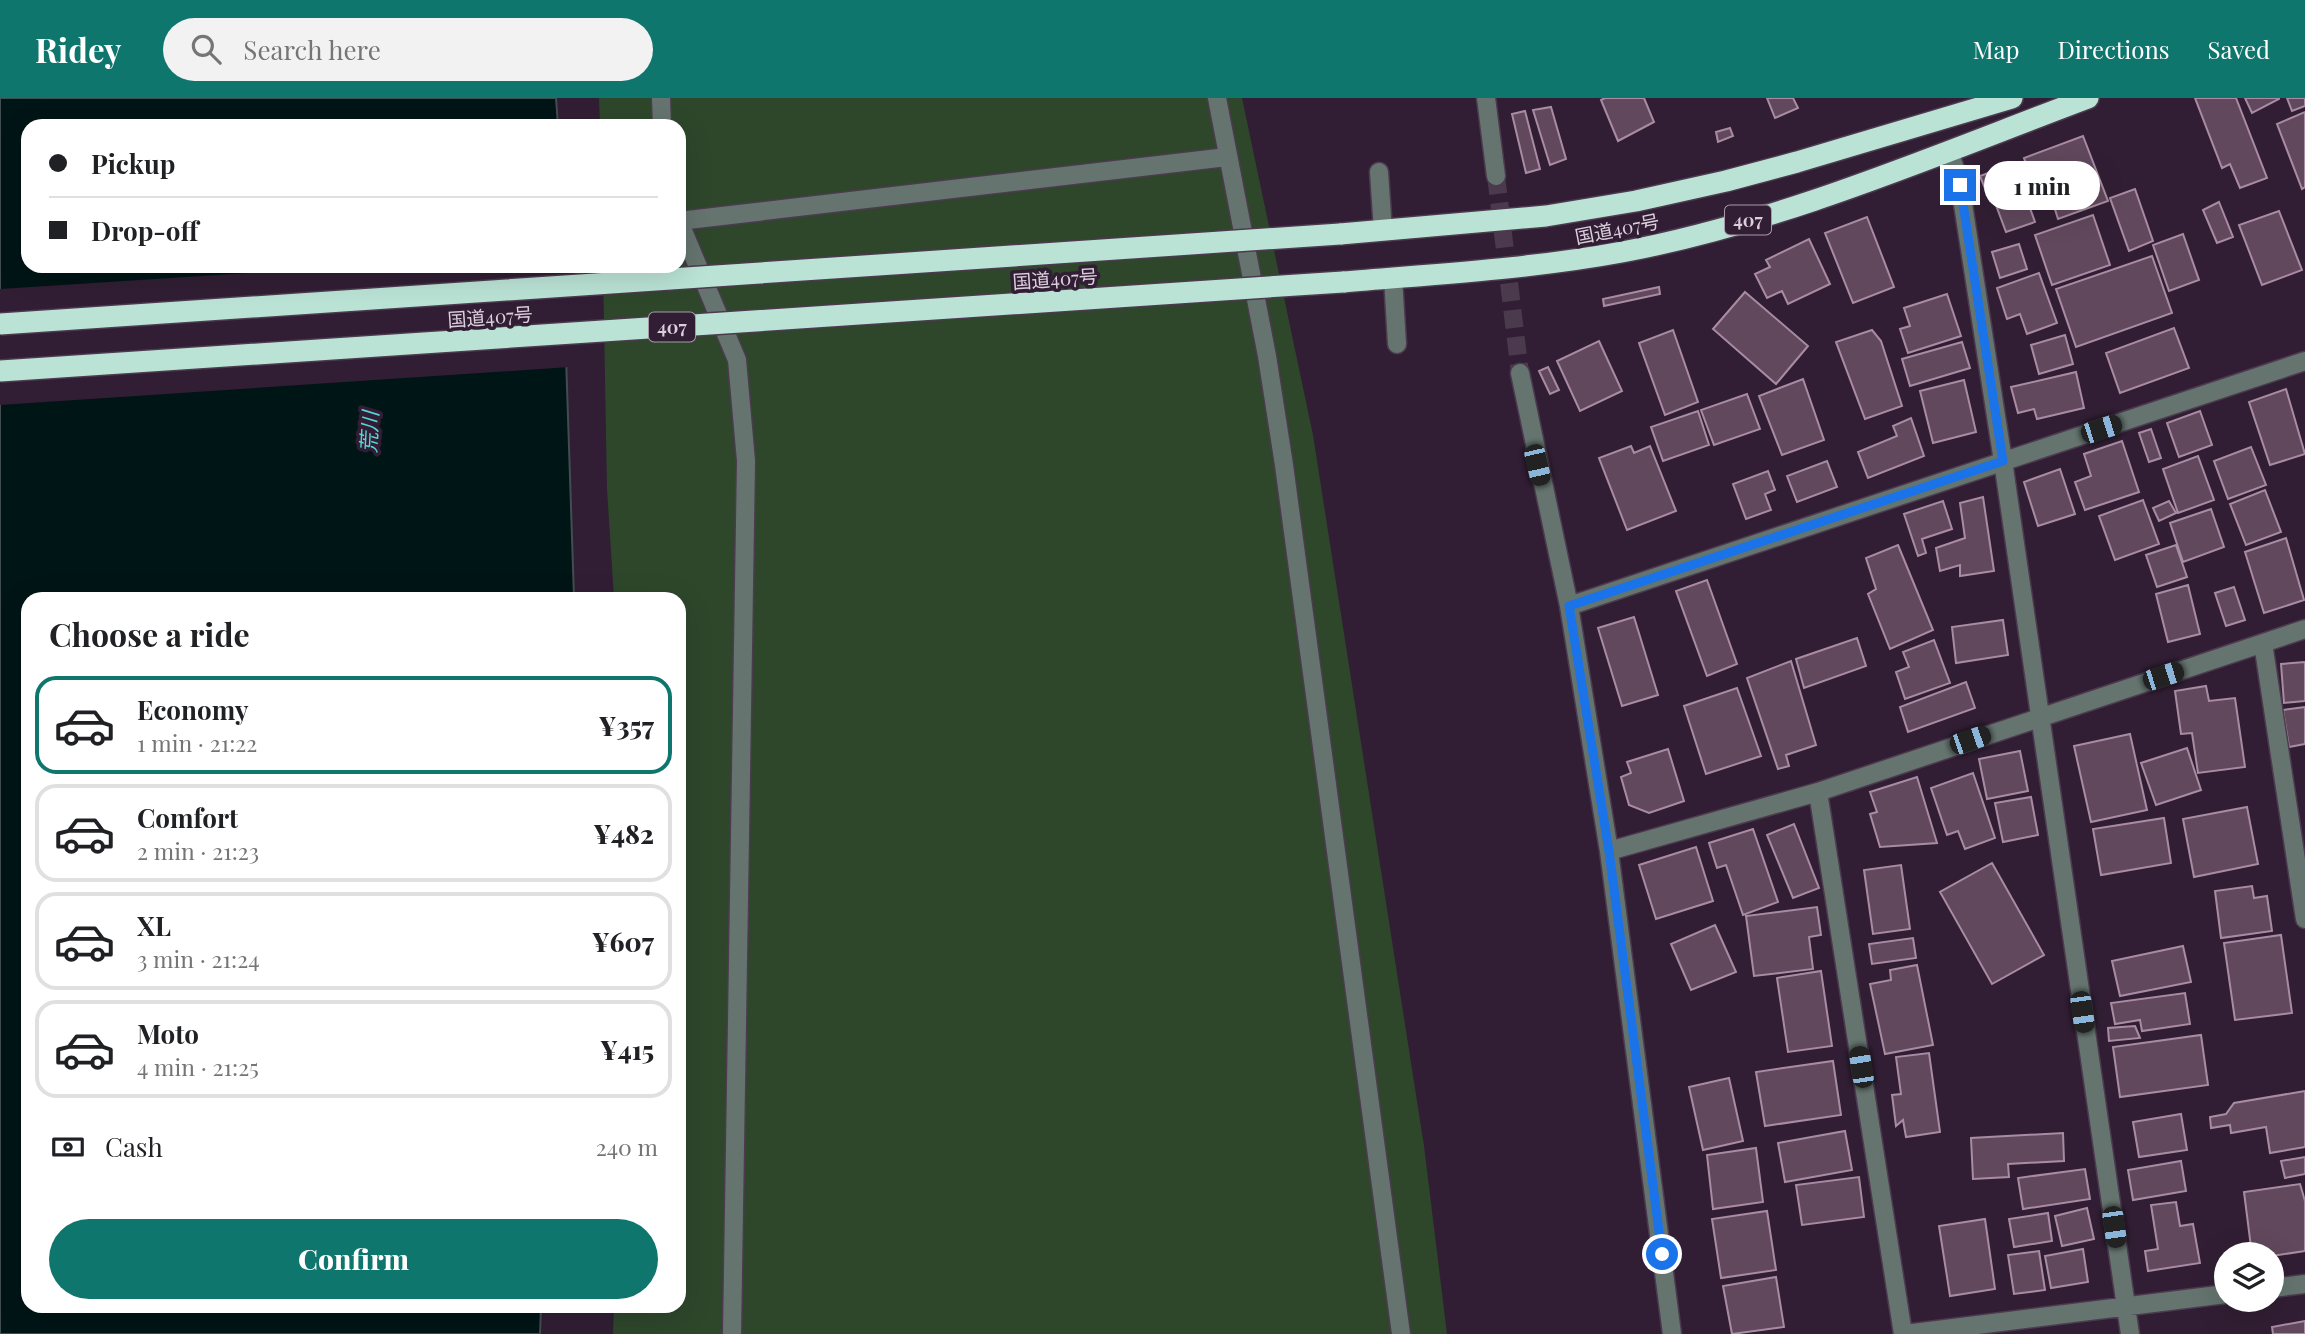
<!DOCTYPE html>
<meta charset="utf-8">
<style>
:root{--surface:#fff;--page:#f2f2f2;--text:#202124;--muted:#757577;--line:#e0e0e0;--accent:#0f766e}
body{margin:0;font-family:"Playfair Display","Noto Sans JP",serif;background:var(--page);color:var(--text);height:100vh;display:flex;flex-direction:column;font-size:26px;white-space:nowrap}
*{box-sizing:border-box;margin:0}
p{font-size:23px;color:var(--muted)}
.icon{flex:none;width:38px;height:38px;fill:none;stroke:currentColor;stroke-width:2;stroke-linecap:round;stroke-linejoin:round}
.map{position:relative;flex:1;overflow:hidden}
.drawer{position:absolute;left:21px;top:494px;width:665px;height:721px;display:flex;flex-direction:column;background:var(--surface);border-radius:21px;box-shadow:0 7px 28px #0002}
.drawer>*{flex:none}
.banner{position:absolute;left:21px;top:21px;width:665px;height:154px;border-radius:21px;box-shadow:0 7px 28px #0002;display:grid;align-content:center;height:154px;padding:0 28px;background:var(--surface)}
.fabs{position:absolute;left:2214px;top:1144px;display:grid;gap:14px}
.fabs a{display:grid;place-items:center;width:70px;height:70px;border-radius:50%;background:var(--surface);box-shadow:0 7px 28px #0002;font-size:35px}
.end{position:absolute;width:32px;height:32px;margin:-16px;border:9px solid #1a73e8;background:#fff;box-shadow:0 0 0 4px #fff}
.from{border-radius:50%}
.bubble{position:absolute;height:49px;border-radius:24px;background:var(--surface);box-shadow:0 7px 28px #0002;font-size:23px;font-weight:800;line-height:49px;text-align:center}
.car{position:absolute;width:21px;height:42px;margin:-21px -10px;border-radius:9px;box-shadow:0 0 5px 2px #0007;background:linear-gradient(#222 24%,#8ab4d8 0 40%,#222 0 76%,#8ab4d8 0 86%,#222 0)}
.banner b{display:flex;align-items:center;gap:24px;height:66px;font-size:26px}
.banner b+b{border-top:2px solid var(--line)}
.banner i{width:18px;height:18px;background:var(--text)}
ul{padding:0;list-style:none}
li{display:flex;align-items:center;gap:21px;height:98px;margin:0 14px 10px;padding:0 14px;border:4px solid var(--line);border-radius:21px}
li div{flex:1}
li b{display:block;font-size:26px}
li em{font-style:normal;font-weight:800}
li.selected{border-color:var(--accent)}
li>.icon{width:63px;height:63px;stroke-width:1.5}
h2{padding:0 28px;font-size:32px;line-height:84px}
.pay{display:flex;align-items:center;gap:18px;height:77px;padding:0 28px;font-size:26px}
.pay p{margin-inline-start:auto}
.button{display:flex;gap:14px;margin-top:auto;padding:14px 28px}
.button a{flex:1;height:80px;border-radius:42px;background:var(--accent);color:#fff;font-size:28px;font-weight:800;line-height:80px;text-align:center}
header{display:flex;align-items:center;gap:42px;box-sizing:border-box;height:98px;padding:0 35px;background:var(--accent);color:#fff}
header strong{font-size:33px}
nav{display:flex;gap:38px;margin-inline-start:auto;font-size:24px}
.search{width:490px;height:63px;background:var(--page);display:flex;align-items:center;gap:18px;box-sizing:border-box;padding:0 24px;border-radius:38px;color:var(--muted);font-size:26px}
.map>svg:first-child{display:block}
</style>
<header>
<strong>Ridey</strong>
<div class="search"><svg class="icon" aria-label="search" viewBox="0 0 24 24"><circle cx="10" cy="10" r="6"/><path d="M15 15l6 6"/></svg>Search here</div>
<nav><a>Map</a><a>Directions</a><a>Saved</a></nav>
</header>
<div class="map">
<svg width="2305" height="1236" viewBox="0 0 2305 1236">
<rect width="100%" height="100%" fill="#311e34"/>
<!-- green -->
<path fill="#2e472b" d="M599,0H1242L1313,337L1424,1048L1447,1236H613L614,1208H679V500H614L607,391L603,168H679V28H600Z"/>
<!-- water -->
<path fill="#001516" stroke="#424d52" stroke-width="2" d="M0,0H556L558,28H28V168H563L574,500H28V1208H541L540,1236H0Z"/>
<!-- pier -->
<path fill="#311e34" d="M358,168H567L570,269L0,307V191Z"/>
<!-- building -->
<path fill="#61485c" stroke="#a98ca3" stroke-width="2" d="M1605,0H1644L1654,24L1618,43L1601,2Z
M1767,0H1793L1798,10L1775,20Z
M2195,0H2236L2267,80L2240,90L2230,66L2222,70Z
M2245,0H2279V1L2252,15Z
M2287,0H2305V8L2292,13Z
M1551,9L1566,61L1550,67L1533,12Z
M1525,13L1540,71L1526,75L1512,16Z
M2305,14V89L2302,91L2277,26Z
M1730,30L1733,38L1718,44L1716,34Z
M2083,38L2108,103L2058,121L2049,92L2037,98L2024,60Z
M2014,65L2035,124L2006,134L1994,102L1990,103L1980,78Z
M2135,91L2153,143L2129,153L2110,100Z
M2219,104L2233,139L2217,145L2203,112Z
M2279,113L2302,172L2262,187L2239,127Z
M2093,117L2110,167L2052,187L2035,137Z
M1867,119L1894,189L1853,205L1825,135Z
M2183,136L2199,182L2169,193L2153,147Z
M1809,141L1830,186L1788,206L1782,193L1767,200L1755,176L1770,169L1766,162Z
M2019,146L2027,171L2000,180L1992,154Z
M2152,158L2172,215L2076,249L2056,191Z
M2039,175L2057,225L2027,236L2020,216L2007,221L1997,190Z
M1659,189L1660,196L1604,208L1603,201Z
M1745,194L1808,248L1776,286L1713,231Z
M1947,196L1961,238L1908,255L1900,231L1910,228L1904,210Z
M2174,230L2189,270L2120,295L2106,255Z
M1673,232L1698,304L1665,317L1639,245Z
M1872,232L1881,243L1902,308L1865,321L1836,244Z
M2065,237L2073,266L2039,276L2031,247Z
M1599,243L1622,293L1580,313L1557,263Z
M1962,244L1970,270L1910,288L1902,261Z
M1548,269L1559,292L1550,296L1539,273Z
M2076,274L2084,310L2037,321L2034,311L2018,315L2011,289Z
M1803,281L1824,342L1782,357L1759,298Z
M1964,282L1976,334L1933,345L1920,293Z
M2286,291L2305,356L2270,367L2249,304Z
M1747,296L1760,331L1714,347L1701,312Z
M1698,313L1709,347L1663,363L1651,329Z
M2200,313L2212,347L2179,359L2167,325Z
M1911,320L1924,358L1868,380L1858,354L1897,338L1893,328Z
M2151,331L2161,360L2149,364L2139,335Z
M2122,343L2139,394L2085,412L2075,384L2091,378L2084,356Z
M1631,348L1634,355L1650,348L1676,413L1627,432L1599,360Z
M2251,349L2266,387L2228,401L2214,363Z
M2198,358L2214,402L2178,415L2163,371Z
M1827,363L1837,389L1797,404L1787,378Z
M2060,371L2075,416L2038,428L2024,384Z
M1768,373L1775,392L1765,396L1771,412L1746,421L1733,386Z
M2265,392L2281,434L2246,447L2230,406Z
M1983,399L1994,473L1960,478V467L1940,473L1936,450L1965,440L1960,405Z
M2143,402L2159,446L2115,462L2099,418Z
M1943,403L1952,431L1922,441L1926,455L1918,458L1904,416Z
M2169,403L2176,415L2159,423L2153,410Z
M2211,411L2224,449L2183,464L2170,425Z
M2286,440L2304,502L2264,515L2245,454Z
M1898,447L1933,532L1890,551L1868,496L1876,491L1866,460Z
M2176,447L2187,479L2157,489L2146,457Z
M1707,482L1737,566L1707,578L1676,493Z
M2188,487L2200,536L2168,544L2156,496Z
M2234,489L2245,522L2226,528L2215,495Z
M1634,519L1658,597L1622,608L1598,530Z
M2003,522L2008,557L1956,565L1952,529Z
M1857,540L1866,568L1804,590L1796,561Z
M1934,542L1950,585L1905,601L1896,574L1909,569L1903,554Z
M1791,563L1816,647L1786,657L1789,668L1778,671L1747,580Z
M2305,564V603L2284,605L2281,566Z
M1966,584L1975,610L1908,634L1900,609Z
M2206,588L2209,603L2235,600L2245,669L2198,675L2192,635L2181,636L2175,593Z
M1737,590L1761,658L1706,676L1684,608Z
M2305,609V646L2289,649L2283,612Z
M2130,636L2147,712L2091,724L2074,648Z
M2187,650L2201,692L2156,707L2141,665Z
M1668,651L1684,703L1649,715L1629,707L1621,679L1631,675L1627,664Z
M2020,653L2028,693L1987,701L1979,661Z
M1973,675L1995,740L1965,751L1958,733L1947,737L1931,690Z
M1917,679L1937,745L1880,749L1870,716L1877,714L1870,694Z
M2031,699L2038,737L2003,744L1995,705Z
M2247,709L2258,766L2194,779L2183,721Z
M2164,720L2171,765L2101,777L2093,731Z
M1794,726L1819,790L1793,800L1767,737Z
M1753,731L1778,804L1743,817L1726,767L1717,770L1709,745Z
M1696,749L1713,803L1656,821L1639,767Z
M1992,765L2044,857L1992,886L1940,794Z
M1901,767L1910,831L1873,836L1864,772Z
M2252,788L2254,800L2267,798L2272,833L2221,840L2215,793Z
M1817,809L1821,837L1809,839L1813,871L1754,878L1746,818Z
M1715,827L1736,874L1691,892L1671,846Z
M2281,837L2292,915L2235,922L2224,845Z
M1913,840L1916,860L1872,866L1869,846Z
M2183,848L2191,884L2120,898L2112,863Z
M1917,867L1933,947L1885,956L1870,886L1891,882L1890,872Z
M1821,873L1832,948L1788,954L1777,880Z
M2185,895L2190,926L2142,933L2140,922L2115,926L2111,905Z
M2135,928L2140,940L2109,943L2108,930Z
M2201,937L2208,987L2120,999L2113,949Z
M1929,955L1940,1034L1906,1039L1903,1022L1896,1028L1892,997L1901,996L1896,959Z
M1833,963L1841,1017L1765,1028L1756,974Z
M1729,980L1743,1043L1703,1052L1689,989Z
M2305,993V1049L2270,1055L2266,1029L2231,1035L2230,1027L2211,1030L2210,1019L2226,1016L2234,1005Z
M2181,1016L2187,1052L2139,1059L2133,1024Z
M1845,1033L1852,1072L1785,1084L1778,1045Z
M2063,1035L2064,1063L2008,1066L2009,1079L1973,1081L1971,1040Z
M1756,1050L1763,1104L1713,1111L1707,1057Z
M2305,1059V1076L2285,1080L2281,1063Z
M2181,1063L2186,1093L2133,1102L2128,1072Z
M2085,1071L2090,1101L2023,1111L2018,1080Z
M1859,1079L1864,1119L1802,1127L1796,1087Z
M2300,1086L2305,1103V1153L2272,1158L2252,1157L2244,1094Z
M2176,1104L2180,1128L2193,1126L2200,1165L2148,1173L2145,1153L2158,1151L2151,1107Z
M2087,1110L2094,1141L2062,1148L2055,1118Z
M1767,1113L1776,1172L1721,1180L1712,1121Z
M2048,1115L2052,1143L2014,1149L2009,1121Z
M1985,1121L1995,1191L1950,1198L1939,1128Z
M2083,1151L2088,1184L2051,1190L2045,1158Z
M2039,1153L2045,1192L2014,1196L2008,1157Z
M1776,1179L1784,1229L1732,1236L1723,1188Z
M2305,1223V1236H2273L2272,1229Z"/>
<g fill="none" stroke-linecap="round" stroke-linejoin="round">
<!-- minor-tunnel -->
<path stroke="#4b394d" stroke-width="18" stroke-dasharray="18 9" stroke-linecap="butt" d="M1496,78L1520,275"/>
<defs>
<path id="minor" d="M661,0L662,28
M1217,0L1267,258L1284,367L1401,1236
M1486,0L1496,78
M1949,52L1960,87L2003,363L2130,1236
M1379,74L1383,133
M679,123L737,262L746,363L732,1236
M679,123L1227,59
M1393,180L1397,246
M1520,275L1569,508L1609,753L1672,1236
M1569,508L2305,263
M2263,545L2305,821
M1818,694L1903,1236
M1609,753L1818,694L2305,531
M2272,1190L2305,1186
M1905,1236L2226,1196"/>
<path id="highway" d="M1340,136L1546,118L1636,103L1726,83L1797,64L2012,0
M1343,184C1436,176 1530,171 1622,154C1782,124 1936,57 2088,0"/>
</defs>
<!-- minor casing -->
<use href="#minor" stroke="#4c3a4f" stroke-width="21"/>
<!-- highway casing -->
<use href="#highway" stroke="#4c3a4f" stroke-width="24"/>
<!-- minor -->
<use href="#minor" stroke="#65746f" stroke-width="18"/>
<!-- highway -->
<use href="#highway" stroke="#bae3d5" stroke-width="21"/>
<defs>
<path id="highway-bridge" d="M0,226L1340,136
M0,273L1343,184"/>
</defs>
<!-- highway-bridge casing -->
<use href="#highway-bridge" stroke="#4c3a4f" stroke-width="24" stroke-linecap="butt"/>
<!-- highway-bridge -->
<use href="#highway-bridge" stroke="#bae3d5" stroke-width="21"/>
</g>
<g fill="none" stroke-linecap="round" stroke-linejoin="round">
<!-- route -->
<path stroke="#1a73e8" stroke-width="9" d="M1662,1156L1609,753L1569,508L2003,363L1960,87"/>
</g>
<g text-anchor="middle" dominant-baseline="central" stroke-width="7" stroke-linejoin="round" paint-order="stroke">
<!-- shield labels -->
<g fill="#311e34" stroke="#a99aaa" stroke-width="2">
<rect x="1725" y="107.5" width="46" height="29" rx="5"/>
<rect x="649" y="214.5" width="46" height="29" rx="5"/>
</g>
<g font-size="18" font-weight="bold" fill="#dccfdd">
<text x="1748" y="122">407</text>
<text x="672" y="229">407</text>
</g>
<!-- street labels -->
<g font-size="19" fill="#dccfdd" stroke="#311e34">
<text transform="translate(1617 130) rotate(-11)">国道407号</text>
<text transform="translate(1055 180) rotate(-4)">国道407号</text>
<text transform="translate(490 218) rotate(-4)">国道407号</text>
</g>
<!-- water labels -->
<g font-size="21" font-style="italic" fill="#57d5d8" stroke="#311e34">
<text transform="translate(368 334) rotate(-87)">荒川</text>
</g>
</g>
</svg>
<div class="fabs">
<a><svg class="icon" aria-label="layers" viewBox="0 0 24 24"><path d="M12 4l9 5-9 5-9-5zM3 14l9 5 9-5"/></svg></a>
</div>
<i class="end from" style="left:1662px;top:1156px"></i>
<i class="end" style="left:1960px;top:87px"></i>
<div class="bubble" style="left:1984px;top:63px;width:116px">1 min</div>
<i class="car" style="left:2101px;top:331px;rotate:72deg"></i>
<i class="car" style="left:1537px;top:367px;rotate:167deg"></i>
<i class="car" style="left:2163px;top:578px;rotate:72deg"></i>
<i class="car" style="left:1970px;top:642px;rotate:71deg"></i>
<i class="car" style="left:2082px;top:914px;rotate:172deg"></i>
<i class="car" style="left:1861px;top:969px;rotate:351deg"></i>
<i class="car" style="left:2114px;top:1129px;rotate:172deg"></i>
<div class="banner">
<b><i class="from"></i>Pickup</b>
<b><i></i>Drop-off</b>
</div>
<section class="drawer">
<h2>Choose a ride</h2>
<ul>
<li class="selected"><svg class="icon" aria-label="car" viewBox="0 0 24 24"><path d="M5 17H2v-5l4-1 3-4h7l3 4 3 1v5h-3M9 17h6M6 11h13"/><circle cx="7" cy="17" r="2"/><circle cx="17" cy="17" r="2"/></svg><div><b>Economy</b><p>1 min · 21:22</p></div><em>¥357</em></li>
<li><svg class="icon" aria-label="car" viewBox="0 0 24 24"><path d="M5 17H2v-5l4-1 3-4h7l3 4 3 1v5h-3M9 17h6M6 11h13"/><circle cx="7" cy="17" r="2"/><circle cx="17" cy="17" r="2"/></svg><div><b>Comfort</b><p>2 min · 21:23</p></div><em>¥482</em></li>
<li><svg class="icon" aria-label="car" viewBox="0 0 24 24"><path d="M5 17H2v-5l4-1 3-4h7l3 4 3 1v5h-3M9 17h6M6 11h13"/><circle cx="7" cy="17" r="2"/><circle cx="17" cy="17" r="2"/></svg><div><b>XL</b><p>3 min · 21:24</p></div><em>¥607</em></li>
<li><svg class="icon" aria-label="car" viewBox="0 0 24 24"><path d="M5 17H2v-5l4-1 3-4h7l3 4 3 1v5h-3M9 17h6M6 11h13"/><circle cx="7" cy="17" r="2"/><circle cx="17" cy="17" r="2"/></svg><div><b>Moto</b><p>4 min · 21:25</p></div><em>¥415</em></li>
</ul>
<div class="pay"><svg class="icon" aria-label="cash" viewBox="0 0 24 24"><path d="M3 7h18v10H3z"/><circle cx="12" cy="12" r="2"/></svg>Cash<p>240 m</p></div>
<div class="button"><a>Confirm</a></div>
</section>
</div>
